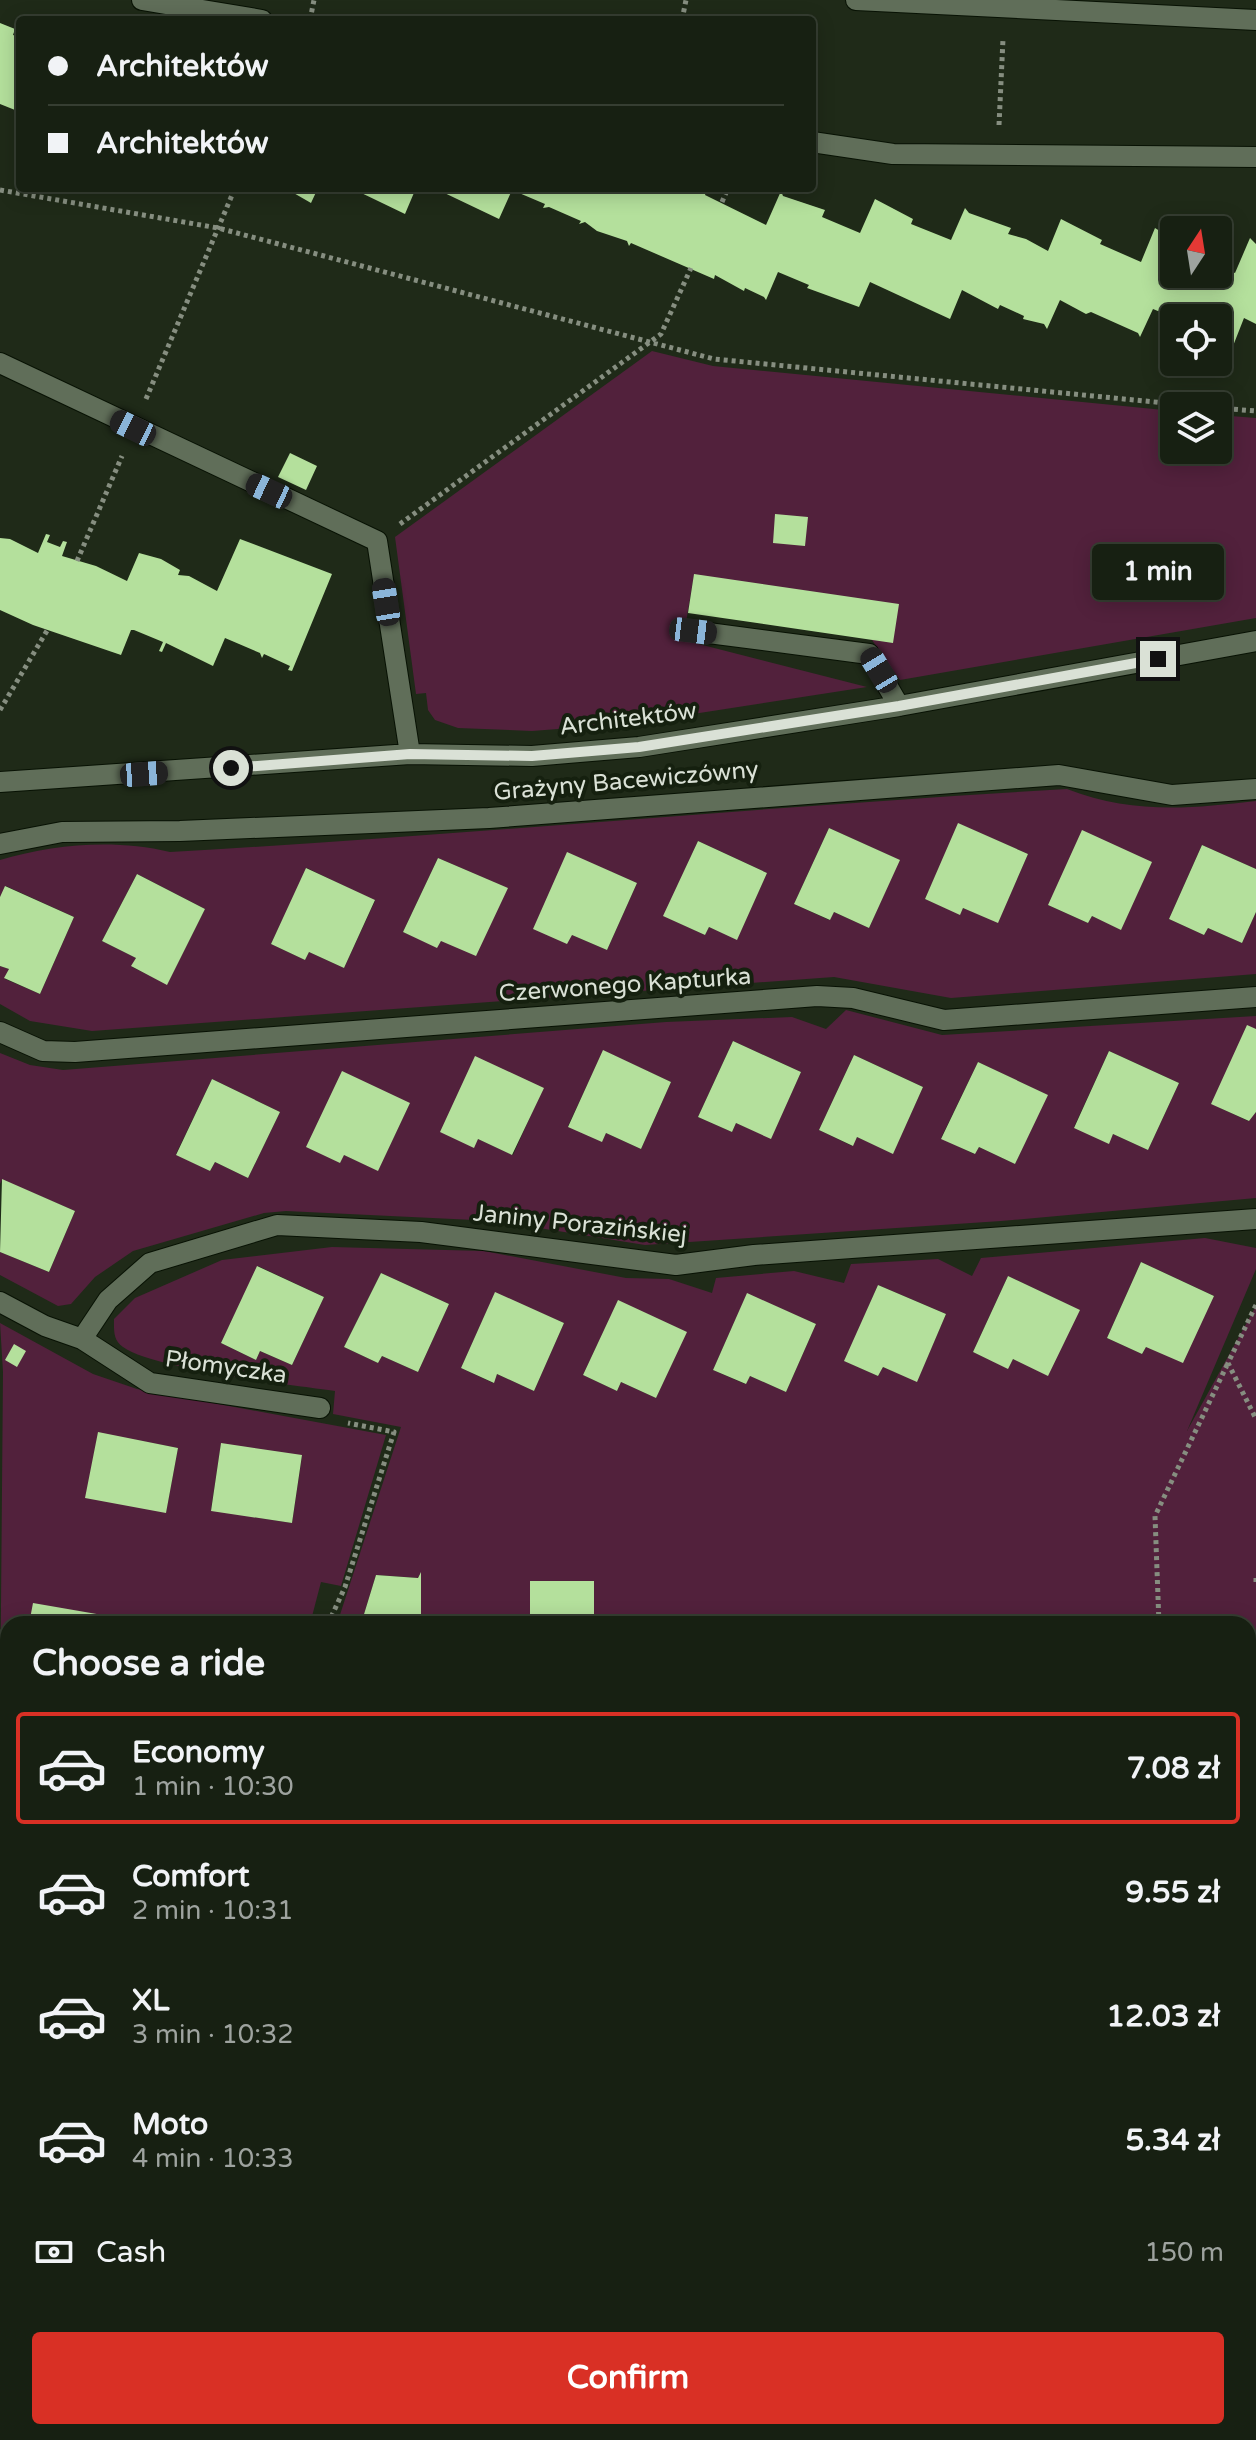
<!DOCTYPE html>
<meta charset="utf-8">
<style>
:root{--surface:#172012;--page:#20281b;--text:#f1f3f6;--muted:#9ea39f;--line:#363e32;--accent:#d93025}
body{margin:0;font-family:"Varela Round",sans-serif;background:var(--page);color:var(--text);height:100vh;display:flex;flex-direction:column;font-size:30px;white-space:nowrap}
*{box-sizing:border-box;margin:0}
p{font-size:26px;color:var(--muted)}
.icon{flex:none;width:44px;height:44px;fill:none;stroke:currentColor;stroke-width:2;stroke-linecap:round;stroke-linejoin:round}
.map{position:relative;flex:1;overflow:hidden}
.drawer{position:absolute;left:0px;top:1616px;width:1256px;height:824px;display:flex;flex-direction:column;background:var(--surface);border-radius:24px 24px 0 0;box-shadow:0 4px 20px #0003,0 0 0 2px var(--line)}
.drawer>*{flex:none}
.top-card{position:absolute;left:16px;top:16px;width:800px;height:176px;border-radius:8px;box-shadow:0 4px 20px #0003,0 0 0 2px var(--line);display:grid;align-content:center;height:176px;padding:0 32px;background:var(--surface)}
.needle{width:52px;rotate:12deg}
.controls{position:absolute;left:1160px;top:216px;display:grid;gap:16px}
.controls a{display:grid;place-items:center;width:72px;height:72px;border-radius:8px;background:var(--surface);box-shadow:0 4px 20px #0003,0 0 0 2px var(--line);font-size:40px}
.end{position:absolute;width:36px;height:36px;margin:-18px;border:10px solid #dae1d6;background:#111;box-shadow:0 0 0 4px #111}
.from{border-radius:50%}
.bubble{position:absolute;height:56px;border-radius:8px;background:var(--surface);box-shadow:0 4px 20px #0003,0 0 0 2px var(--line);font-size:26px;font-weight:700;line-height:56px;text-align:center}
.car{position:absolute;width:24px;height:48px;margin:-24px -12px;border-radius:10px;box-shadow:0 0 6px 2px #0007;background:linear-gradient(#222 24%,#8ab4d8 0 40%,#222 0 76%,#8ab4d8 0 86%,#222 0)}
.top-card b{display:flex;align-items:center;gap:28px;height:76px;font-size:30px}
.top-card b+b{border-top:2px solid var(--line)}
.top-card i{width:20px;height:20px;background:var(--text)}
ul{padding:0;list-style:none}
li{display:flex;align-items:center;gap:24px;height:112px;margin:0 16px 12px;padding:0 16px;border:4px solid transparent;border-radius:8px}
li div{flex:1}
li b{display:block;font-size:30px}
li em{font-style:normal;font-weight:700}
li.current{border-color:var(--accent)}
li>.icon{width:72px;height:72px;stroke-width:1.5}
h2{padding:0 32px;font-size:36px;line-height:96px}
.pay{display:flex;align-items:center;gap:20px;height:88px;padding:0 32px;font-size:30px}
.pay p{margin-inline-start:auto}
.action{display:flex;gap:16px;margin-top:auto;padding:16px 32px}
.action a{flex:1;height:92px;border-radius:8px;background:var(--accent);color:#fff;font-size:32px;font-weight:700;line-height:92px;text-align:center}
.map>svg:first-child{display:block}
</style>
<div class="map">
<svg width="1256" height="2440" viewBox="0 0 1256 2440">
<rect width="100%" height="100%" fill="#1f2a18"/>
<!-- green -->
<path fill="#52213c" fill-rule="evenodd" d="M652,351L713,366L1174,411V450H1218V415L1256,418V618L900,680L872,640L694,575L683,640L867,687L635,723L532,731L458,728L435,720L428,710L426,693L416,694L395,537Z
M1067,789C1131,814 1189,809 1256,801V869L1202,845L1169,919L1204,935L1208,928L1242,943L1256,912V974L951,998L834,977L92,1031L30,1021L0,1004V966L9,969L5,979L40,994L74,917L6,886L0,897V860C55,844 114,839 170,852C469,835 768,806 1067,789ZM959,824L1028,854L998,922L963,908L960,914L925,899ZM829,828L899,860L869,928L834,912L829,920L794,904ZM698,841L767,873L737,939L709,927L705,935L664,916ZM567,853L637,883L607,950L572,935ZM438,858L507,888L441,941L437,947L403,932ZM1151,863L1121,929L1092,916L1088,923L1048,905ZM307,868L375,901L344,968L309,952L305,960L271,944ZM137,874L205,909L167,984L132,967L136,958L102,941Z
M846,1010L942,1035L1256,1016V1029L1212,1104L1248,1121L1256,1112V1198L1001,1221L645,1245L495,1221L286,1211L264,1213L133,1251L95,1277L71,1304L58,1306L0,1275V1252L49,1272L75,1211L2,1180L0,1184V1053L30,1065L63,1070L666,1022L792,1017L826,1029ZM733,1041L801,1072L771,1138L736,1123L732,1132L698,1117ZM603,1051L671,1082L641,1149L606,1133L602,1141L568,1126ZM1109,1051L1179,1083L1148,1150L1113,1134L1108,1143L1074,1127ZM854,1055L923,1087L893,1153L857,1137L852,1146L819,1130ZM978,1062L1047,1095L1015,1164L979,1147L974,1154L941,1138ZM212,1079L280,1112L248,1178L215,1162L210,1171L176,1154ZM543,1088L513,1155L478,1139ZM410,1103L378,1170L344,1155Z
M1205,1238L1256,1248V1269L1187,1431L1256,1306V1984L1248,1985V1624H594V1581H530V1624H421L420,1574L418,1578L376,1575L361,1624H337L401,1427L333,1414L335,1391C293,1385 153,1369 123,1347C113,1340 114,1330 114,1319L135,1298L222,1260L332,1247L484,1251L626,1278L669,1279L712,1293L716,1278L794,1271L844,1283L851,1264L938,1259L972,1276L981,1258ZM1141,1262L1214,1296L1146,1347L1142,1354L1107,1338ZM258,1266L324,1297L292,1365L260,1351L256,1360L221,1343ZM381,1273L449,1304L418,1372L382,1356L378,1363L344,1347ZM1008,1276L1079,1310L1048,1375L1013,1359L1008,1368L973,1352ZM878,1285L946,1314L917,1381L883,1367L878,1376L845,1361ZM495,1293L564,1323L534,1391L497,1374L493,1383L461,1368ZM747,1294L816,1324L786,1392L750,1376L745,1384L713,1370ZM618,1301L686,1332L656,1398L621,1382L617,1391L583,1375Z
M0,1323L93,1374L137,1389L386,1435L341,1586L321,1582L310,1624H8V1723L0,1722L3,1372ZM98,1433L178,1448L166,1512L86,1497ZM221,1444L302,1456L292,1523L211,1510Z
M0,1990H8V2203H0Z"/>
<!-- building -->
<path fill="#b4e09c" d="M0,23L15,29L13,35L20,37V112L0,104Z
M285,188H318L311,203Z
M351,188H416L405,214Z
M434,188H666L679,193L681,188H707L705,195L766,225L781,191L783,196L825,210L822,217L860,233L875,199L913,219L911,224L951,240L965,208L969,213L1011,228L1008,234L1026,239L1048,251L1061,219L1102,240L1100,244L1141,262L1155,228L1174,240V274H1218V266L1235,273L1250,238L1256,244V324L1244,318L1233,346L1218,336V318H1175L1153,309L1140,337L1138,333L1091,312L1086,314L1060,300L1047,329L1044,324L1023,319L1024,316L1000,305L998,309L962,290L950,319L870,282L859,307L807,288L809,285L778,272L766,300L764,297L745,288L744,291L715,275L714,279L631,243L629,246L627,241L597,231L585,222L579,224L581,221L549,207L543,208L545,204L512,190L499,219Z
M290,453L317,466L306,490L278,477Z
M775,514L808,517L805,546L773,543Z
M46,534L50,535L47,542L60,547L63,541L67,542L62,556L96,566L127,581L139,553L161,559L180,570L178,575L189,576L217,591L240,539L332,574L292,671L288,670L290,666L264,654L262,658L260,653L225,638L213,666L166,643L162,652L159,651L163,642L134,630H131L121,655L33,625L0,610V538L10,539L38,553Z
M694,574L899,604L893,643L688,613Z
M958,823L1028,854L998,923L963,908L960,915L925,899Z
M829,828L900,860L869,928L834,912L830,920L794,904Z
M1082,830L1152,862L1121,930L1092,916L1088,923L1048,905Z
M698,841L767,873L737,940L709,927L705,935L663,916Z
M1202,845L1256,869V912L1242,943L1208,928L1204,935L1169,919Z
M567,852L637,883L607,950L572,935L567,944L533,929Z
M438,858L508,888L476,956L441,941L437,948L403,932Z
M306,868L375,900L344,968L309,952L305,960L271,944Z
M137,874L205,909L167,985L131,966L136,958L102,941Z
M5,886L74,917L40,994L4,978L9,969L0,966V897Z
M1247,1025L1256,1029V1112L1249,1121L1211,1104Z
M733,1041L801,1072L771,1139L736,1123L732,1132L698,1117Z
M603,1050L671,1082L641,1149L606,1133L602,1142L568,1127Z
M1109,1051L1179,1083L1148,1150L1113,1134L1109,1144L1074,1128Z
M854,1055L923,1087L893,1154L857,1137L853,1146L819,1130Z
M475,1056L544,1088L512,1155L478,1139L474,1148L440,1132Z
M978,1062L1048,1095L1015,1164L979,1147L975,1154L941,1139Z
M342,1071L410,1103L378,1171L344,1155L340,1163L306,1147Z
M212,1079L280,1112L248,1178L215,1162L210,1171L176,1155Z
M2,1179L75,1211L49,1272L0,1252Z
M1141,1262L1214,1296L1183,1363L1146,1347L1142,1354L1107,1338Z
M257,1266L324,1297L292,1365L260,1351L256,1360L221,1343Z
M381,1273L449,1304L418,1372L382,1356L378,1363L344,1347Z
M1008,1276L1080,1310L1048,1376L1013,1359L1008,1369L973,1352Z
M878,1285L946,1314L917,1382L883,1367L878,1376L844,1361Z
M495,1292L564,1323L534,1391L497,1374L494,1383L461,1368Z
M747,1293L816,1324L786,1392L750,1376L746,1384L713,1370Z
M618,1300L687,1332L656,1398L621,1382L617,1391L583,1375Z
M14,1344L26,1351L17,1367L5,1360Z
M98,1432L178,1448L166,1513L85,1498Z
M221,1443L302,1455L292,1523L211,1511Z
M421,1572V1624H361L376,1575L418,1578Z
M530,1581H594V1624H530Z
M33,1603L114,1617L113,1624H29Z
M0,1811L8,1812V1880L0,1879Z
M1250,2224L1256,2227V2311L1248,2329Z
M522,2432H682L679,2440H541Z
M769,2432H936L933,2440H765Z
M979,2432H1026L1044,2440H976Z"/>
<g fill="none" stroke-linecap="round" stroke-linejoin="round">
<defs>
<path id="minor" d="M142,0L262,20
M856,0L1256,20
M812,142L893,154L1256,157
M0,363L377,541L410,754
M693,631L869,654L899,706
M0,782L410,754L532,756L639,747L899,706L1256,641
M0,844L62,832L180,831L489,818L1059,775L1172,795L1256,789
M0,1032L43,1051L75,1052L817,996L853,998L944,1020L1256,997
M0,1302L45,1326L82,1339L150,1383L320,1408
M82,1339L108,1300L150,1263L277,1225L421,1232L676,1265L754,1255L1256,1219
M0,1746L8,1748
M0,1979L8,1980
M1248,2037L1256,2036
M1248,2177L1256,2179
M0,2267L8,2266
M0,2398L8,2399
M1248,2410L1256,2412
M213,2432L263,2440
M448,2440L452,2432"/>
</defs>
<!-- minor casing -->
<use href="#minor" stroke="#081204" stroke-width="22"/>
<!-- path -->
<path stroke="#868e80" stroke-width="5" stroke-dasharray="4 4" stroke-linecap="butt" d="M310,20L314,0
M682,20L686,0
M999,125L1003,39
M0,190L218,228L714,359L1196,406
M722,202L728,188
M146,399L235,188
M1218,408L1256,411
M400,524L661,334L691,268
M77,561L122,456
M0,710L48,629
M1256,1305L1228,1363L1256,1419
M1256,1578V1583
M328,1624L345,1587L394,1432L348,1423
M1159,1624L1155,1516L1228,1363
M1248,1860L1256,1859"/>
<!-- minor -->
<use href="#minor" stroke="#606e59" stroke-width="20"/>
</g>
<g fill="none" stroke-linecap="round" stroke-linejoin="round">
<!-- route -->
<path stroke="#dae1d6" stroke-width="10" d="M231,768L410,754L532,756L639,747L899,706L1158,659"/>
</g>
<g text-anchor="middle" dominant-baseline="central" stroke-width="8" stroke-linejoin="round" paint-order="stroke">
<!-- street labels -->
<g font-size="24" fill="#dae1d6" stroke="#15200f">
<text transform="translate(628 719) rotate(-7)">Architektów</text>
<text transform="translate(626 781) rotate(-5)">Grażyny Bacewiczówny</text>
<text transform="translate(625 985) rotate(-4)">Czerwonego Kapturka</text>
<text transform="translate(580 1224) rotate(6)">Janiny Porazińskiej</text>
<text transform="translate(226 1367) rotate(8)">Płomyczka</text>
</g>
</g>
</svg>
<div class="controls">
<a><svg class="needle" viewBox="-14 -14 28 28"><path d="M0-13l5 13h-10z" fill="#e53935"/><path d="M0 13l5-13h-10z" fill="#9ea39f"/></svg></a>
<a><svg class="icon" aria-label="locate" viewBox="0 0 24 24"><circle cx="12" cy="12" r="6"/><path d="M12 2v4M12 18v4M2 12h4M18 12h4"/></svg></a>
<a><svg class="icon" aria-label="layers" viewBox="0 0 24 24"><path d="M12 4l9 5-9 5-9-5zM3 14l9 5 9-5"/></svg></a>
</div>
<i class="end from" style="left:231px;top:768px"></i>
<i class="end" style="left:1158px;top:659px"></i>
<div class="bubble" style="left:1092px;top:544px;width:132px">1 min</div>
<i class="car" style="left:133px;top:428px;rotate:296deg"></i>
<i class="car" style="left:269px;top:491px;rotate:295deg"></i>
<i class="car" style="left:386px;top:602px;rotate:351deg"></i>
<i class="car" style="left:693px;top:631px;rotate:97deg"></i>
<i class="car" style="left:879px;top:670px;rotate:329deg"></i>
<i class="car" style="left:144px;top:774px;rotate:86deg"></i>
<div class="top-card">
<b><i class="from"></i>Architektów</b>
<b><i></i>Architektów</b>
</div>
<section class="drawer">
<h2>Choose a ride</h2>
<ul>
<li class="current"><svg class="icon" aria-label="car" viewBox="0 0 24 24"><path d="M5 17H2v-5l4-1 3-4h7l3 4 3 1v5h-3M9 17h6M6 11h13"/><circle cx="7" cy="17" r="2"/><circle cx="17" cy="17" r="2"/></svg><div><b>Economy</b><p>1 min · 10:30</p></div><em>7.08 zł</em></li>
<li><svg class="icon" aria-label="car" viewBox="0 0 24 24"><path d="M5 17H2v-5l4-1 3-4h7l3 4 3 1v5h-3M9 17h6M6 11h13"/><circle cx="7" cy="17" r="2"/><circle cx="17" cy="17" r="2"/></svg><div><b>Comfort</b><p>2 min · 10:31</p></div><em>9.55 zł</em></li>
<li><svg class="icon" aria-label="car" viewBox="0 0 24 24"><path d="M5 17H2v-5l4-1 3-4h7l3 4 3 1v5h-3M9 17h6M6 11h13"/><circle cx="7" cy="17" r="2"/><circle cx="17" cy="17" r="2"/></svg><div><b>XL</b><p>3 min · 10:32</p></div><em>12.03 zł</em></li>
<li><svg class="icon" aria-label="car" viewBox="0 0 24 24"><path d="M5 17H2v-5l4-1 3-4h7l3 4 3 1v5h-3M9 17h6M6 11h13"/><circle cx="7" cy="17" r="2"/><circle cx="17" cy="17" r="2"/></svg><div><b>Moto</b><p>4 min · 10:33</p></div><em>5.34 zł</em></li>
</ul>
<div class="pay"><svg class="icon" aria-label="cash" viewBox="0 0 24 24"><path d="M3 7h18v10H3z"/><circle cx="12" cy="12" r="2"/></svg>Cash<p>150 m</p></div>
<div class="action"><a>Confirm</a></div>
</section>
</div>
